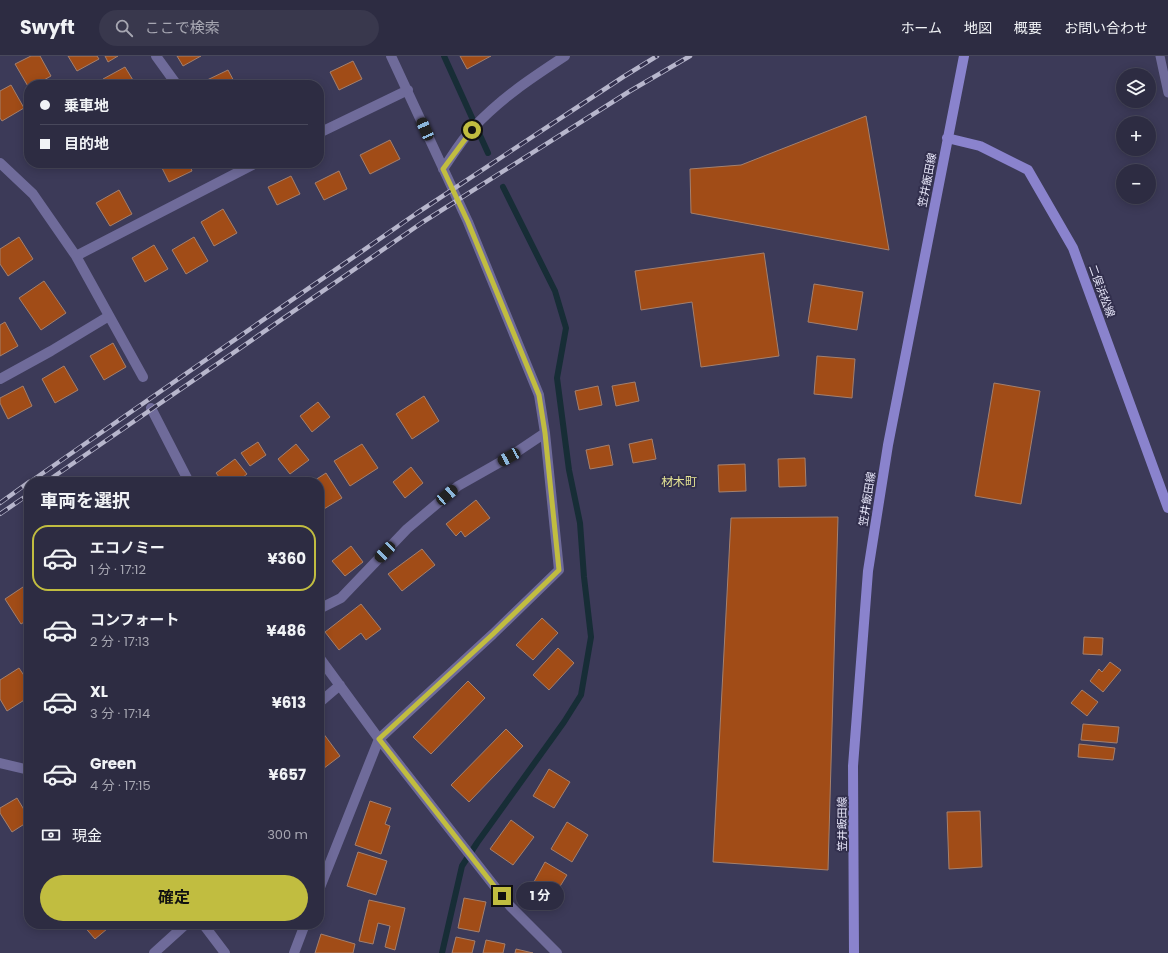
<!DOCTYPE html>
<html lang="ja">
<meta charset="utf-8">
<style>
:root{--surface:#2d2c42;--page:#39384d;--text:#f1f3f6;--muted:#a7a7b2;--line:#48485b;--accent:#c1bd40}
body{margin:0;font-family:Poppins,"Noto Sans JP",sans-serif;background:var(--page);color:var(--text);height:100vh;display:flex;flex-direction:column;font-size:15px;white-space:nowrap}
*{box-sizing:border-box;margin:0}
p{font-size:13px;color:var(--muted)}
.icon{flex:none;width:22px;height:22px;fill:none;stroke:currentColor;stroke-width:2;stroke-linecap:round;stroke-linejoin:round}
.map{position:relative;flex:1;overflow:hidden}
.drawer{position:absolute;left:24px;top:421px;width:300px;height:452px;display:flex;flex-direction:column;background:var(--surface);border-radius:16px;box-shadow:0 2px 10px #0003,0 0 0 1px var(--line)}
.drawer>*{flex:none}
.top-card{position:absolute;left:24px;top:24px;width:300px;height:88px;border-radius:16px;box-shadow:0 2px 10px #0003,0 0 0 1px var(--line);display:grid;align-content:center;height:88px;padding:0 16px;background:var(--surface)}
.buttons{position:absolute;left:1116px;top:12px;display:grid;gap:8px}
.buttons a{display:grid;place-items:center;width:40px;height:40px;border-radius:50%;background:var(--surface);box-shadow:0 2px 10px #0003,0 0 0 1px var(--line);font-size:20px}
.end{position:absolute;width:18px;height:18px;margin:-9px;border:5px solid #c1bd40;background:#111;box-shadow:0 0 0 2px #111}
.from{border-radius:50%}
.bubble{position:absolute;height:28px;border-radius:14px;background:var(--surface);box-shadow:0 2px 10px #0003,0 0 0 1px var(--line);font-size:13px;font-weight:700;line-height:28px;text-align:center}
.car{position:absolute;width:12px;height:24px;margin:-12px -6px;border-radius:5px;box-shadow:0 0 3px 1px #0007;background:linear-gradient(#222 24%,#8ab4d8 0 40%,#222 0 76%,#8ab4d8 0 86%,#222 0)}
.top-card b{display:flex;align-items:center;gap:14px;height:38px;font-size:15px}
.top-card b+b{border-top:1px solid var(--line)}
.top-card i{width:10px;height:10px;background:var(--text)}
ul{padding:0;list-style:none}
li{display:flex;align-items:center;gap:12px;height:66px;margin:0 8px 6px;padding:0 8px;border:2px solid transparent;border-radius:16px}
li div{flex:1}
li b{display:block;font-size:15px}
li em{font-style:normal;font-weight:700}
li.active{border-color:var(--accent)}
li>.icon{width:36px;height:36px;stroke-width:1.5}
h2{padding:0 16px;font-size:18px;line-height:48px}
.pay{display:flex;align-items:center;gap:10px;height:44px;padding:0 16px;font-size:15px}
.pay p{margin-inline-start:auto}
.action{display:flex;gap:8px;margin-top:auto;padding:8px 16px}
.action a{flex:1;height:46px;border-radius:24px;background:var(--accent);color:#111;font-size:16px;font-weight:700;line-height:46px;text-align:center}
header{display:flex;align-items:center;gap:24px;box-sizing:border-box;height:56px;padding:0 20px;background:var(--surface);border-bottom:1px solid var(--line)}
header strong{font-size:19px}
nav{display:flex;gap:22px;margin-inline-start:auto;font-size:14px}
.search{width:280px;height:36px;background:var(--page);display:flex;align-items:center;gap:10px;box-sizing:border-box;padding:0 14px;border-radius:22px;color:var(--muted);font-size:15px}
.map>svg:first-child{display:block}
</style>
<header>
<strong>Swyft</strong>
<div class="search"><svg class="icon" aria-label="search" viewBox="0 0 24 24"><circle cx="10" cy="10" r="6"/><path d="M15 15l6 6"/></svg>ここで検索</div>
<nav><a>ホーム</a><a>地図</a><a>概要</a><a>お問い合わせ</a></nav>
</header>
<div class="map">
<svg width="1168" height="897" viewBox="0 0 1168 897">
<rect width="100%" height="100%" fill="#3c3a58"/>
<g fill="none" stroke-linecap="round" stroke-linejoin="round">
<!-- stream -->
<path stroke="#172d36" stroke-width="6" d="M444,0L488,97
M442,897L462,810L477,787L564,666L581,639L591,581L584,521L580,467L569,414L557,322L566,272L555,235L503,131"/>
</g>
<!-- building -->
<path fill="#a14c17" stroke="#a4806e" d="M31,0H40L51,20L35,29H29V32L15,8Z
M68,0H97L99,3L77,15Z
M105,0H118L108,6Z
M177,0H201L183,10Z
M460,0H491L467,13Z
M353,5L362,23L339,34L330,16Z
M125,11L136,29H106L103,23Z
M228,14L236,29H207L205,25Z
M11,29L24,52L2,65L0,62V35Z
M866,60L889,194L691,157L690,113L741,109Z
M390,84L400,103L370,118L360,99Z
M163,107H189L192,115L169,126L160,108Z
M339,115L347,133L324,144L315,127Z
M291,120L300,138L277,149L268,131Z
M119,134L132,158L110,170L96,147Z
M223,153L237,177L214,190L201,166Z
M19,181L33,203L8,220L0,208V193Z
M194,181L208,205L186,218L172,194Z
M154,189L168,213L145,226L132,202Z
M764,197L779,300L701,311L692,246L641,254L635,215Z
M44,225L66,257L41,274L19,242Z
M814,228L863,236L857,274L808,266Z
M5,266L18,290L0,300V269Z
M113,287L126,311L104,324L90,300Z
M817,300L855,303L852,342L814,338Z
M64,310L78,334L55,347L42,323Z
M635,326L639,345L616,350L612,330Z
M994,327L1040,335L1021,448L975,440Z
M23,330L32,350L8,363L0,347V342Z
M598,330L602,349L579,354L575,335Z
M424,340L439,365L412,383L396,358Z
M318,346L330,361L312,376L300,360Z
M652,383L656,403L633,407L629,388Z
M258,386L266,399L250,410L241,397Z
M296,388L309,404L290,418L278,403Z
M362,388L378,412L350,430L334,405Z
M609,389L613,409L590,413L586,394Z
M805,402L806,430L779,431L778,403Z
M235,403L247,418L237,426H223L216,417Z
M745,408L746,435L719,436L718,409Z
M411,411L423,427L405,442L393,426Z
M326,417L342,442L319,456V426H312Z
M476,444L490,462L465,481L461,475L456,480L446,468Z
M838,461L828,814L713,806L731,462Z
M351,490L363,506L345,520L332,505Z
M422,493L435,509L402,535L388,518Z
M29,527V563L21,568L5,543Z
M361,548L381,573L366,584L361,577L339,594L325,576Z
M542,562L558,577L533,604L516,589Z
M1084,581L1103,582L1102,599L1083,598Z
M558,592L574,607L549,634L533,619Z
M1110,606L1121,614L1103,636L1090,625L1099,613L1102,616Z
M19,612L29,627V641L7,655L0,643V624Z
M468,625L485,642L431,698L413,681Z
M1082,634L1098,646L1087,660L1071,647Z
M1083,668L1119,671L1117,687L1081,684Z
M506,673L523,690L469,746L451,729Z
M323,677L340,700L319,716V681Z
M1079,688L1115,692L1113,704L1078,701Z
M549,713L570,726L554,752L533,740Z
M17,742L29,762V765L12,776L0,757V752Z
M370,745L391,752L385,768L390,770L381,798L355,789Z
M980,755L982,811L949,813L947,756Z
M511,764L534,781L513,809L490,793Z
M567,766L588,779L572,806L551,793Z
M358,796L387,805L376,839L347,830Z
M545,806L567,819L551,845L530,833Z
M464,842L486,846L479,876L458,872Z
M369,844L405,852L395,894L385,891L390,870L378,867L373,888L359,885Z
M82,868H113L95,883Z
M321,878L355,888L353,897H315Z
M456,881L475,885L472,897H452Z
M486,884L505,888L503,897H483Z
M516,893L533,897H515Z"/>
<g fill="none" stroke-linecap="round" stroke-linejoin="round">
<!-- lane -->
<path stroke="#6f6b9a" stroke-width="9" d="M1160,0L1168,37"/>
<!-- street -->
<path stroke="#6f6b9a" stroke-width="10" d="M156,0L177,29
M319,77L408,34
M0,107L33,138L76,200L143,321
M443,113C452,100 461,85 472,73C501,42 530,23 565,0
M76,200L256,107
M0,323L51,295L109,260
M151,352L189,426
M319,553L341,542L407,473L458,430L509,401L545,377
M319,601L379,683L510,850L557,897
M319,647L340,629
M0,707L29,714
M319,834L379,683L493,578L559,514L545,377L539,339L468,166L391,0
M203,868L225,897
M154,897L186,868
M294,897L305,868"/>
<!-- secondary -->
<path stroke="#8a83cd" stroke-width="10" d="M947,82L980,90L1028,114L1073,192L1168,452
M854,897L853,710L868,515L888,389L964,0"/>
<defs>
<path id="rail" d="M30,426L417,157L623,21L657,0
M46,426L423,166L630,35L690,0
M0,447L29,426
M0,458L29,438"/>
</defs>
<!-- rail casing -->
<use href="#rail" stroke="#b7b6cc" stroke-width="4.5"/>
<!-- rail -->
<use href="#rail" stroke="#322f4d" stroke-width="3" stroke-dasharray="9" stroke-linecap="butt"/>
</g>
<g fill="none" stroke-linecap="round" stroke-linejoin="round">
<!-- route -->
<path stroke="#c1bd40" stroke-width="5" d="M472,74L443,113L468,166L539,339L545,377L559,514L493,578L379,683L502,840"/>
</g>
<g text-anchor="middle" dominant-baseline="central" stroke-width="4" stroke-linejoin="round" paint-order="stroke">
<!-- street labels -->
<g font-size="11" fill="#e8e7fa" stroke="#322f4d">
<text transform="translate(927 124) rotate(-79)">笠井飯田線</text>
<text transform="translate(1102 235) rotate(70)">二俣浜松線</text>
<text transform="translate(867 443) rotate(-81)">笠井飯田線</text>
<text transform="translate(842 768) rotate(-90)">笠井飯田線</text>
</g>
<!-- neighbourhood labels -->
<g font-size="12" fill="#e3e293" stroke="#322f4d">
<text x="679" y="425">材木町</text>
</g>
</g>
</svg>
<div class="buttons">
<a><svg class="icon" aria-label="layers" viewBox="0 0 24 24"><path d="M12 4l9 5-9 5-9-5zM3 14l9 5 9-5"/></svg></a>
<a>+</a>
<a>−</a>
</div>
<i class="end from" style="left:472px;top:74px"></i>
<i class="end" style="left:502px;top:840px"></i>
<div class="bubble" style="left:516px;top:826px;width:48px">1 分</div>
<i class="car" style="left:425px;top:73px;rotate:336deg"></i>
<i class="car" style="left:509px;top:401px;rotate:241deg"></i>
<i class="car" style="left:447px;top:439px;rotate:49deg"></i>
<i class="car" style="left:385px;top:496px;rotate:224deg"></i>
<div class="top-card">
<b><i class="from"></i>乗車地</b>
<b><i></i>目的地</b>
</div>
<section class="drawer">
<h2>車両を選択</h2>
<ul>
<li class="active"><svg class="icon" aria-label="car" viewBox="0 0 24 24"><path d="M5 17H2v-5l4-1 3-4h7l3 4 3 1v5h-3M9 17h6M6 11h13"/><circle cx="7" cy="17" r="2"/><circle cx="17" cy="17" r="2"/></svg><div><b>エコノミー</b><p>1 分 · 17:12</p></div><em>¥360</em></li>
<li><svg class="icon" aria-label="car" viewBox="0 0 24 24"><path d="M5 17H2v-5l4-1 3-4h7l3 4 3 1v5h-3M9 17h6M6 11h13"/><circle cx="7" cy="17" r="2"/><circle cx="17" cy="17" r="2"/></svg><div><b>コンフォート</b><p>2 分 · 17:13</p></div><em>¥486</em></li>
<li><svg class="icon" aria-label="car" viewBox="0 0 24 24"><path d="M5 17H2v-5l4-1 3-4h7l3 4 3 1v5h-3M9 17h6M6 11h13"/><circle cx="7" cy="17" r="2"/><circle cx="17" cy="17" r="2"/></svg><div><b>XL</b><p>3 分 · 17:14</p></div><em>¥613</em></li>
<li><svg class="icon" aria-label="car" viewBox="0 0 24 24"><path d="M5 17H2v-5l4-1 3-4h7l3 4 3 1v5h-3M9 17h6M6 11h13"/><circle cx="7" cy="17" r="2"/><circle cx="17" cy="17" r="2"/></svg><div><b>Green</b><p>4 分 · 17:15</p></div><em>¥657</em></li>
</ul>
<div class="pay"><svg class="icon" aria-label="cash" viewBox="0 0 24 24"><path d="M3 7h18v10H3z"/><circle cx="12" cy="12" r="2"/></svg>現金<p>300 m</p></div>
<div class="action"><a>確定</a></div>
</section>
</div>
